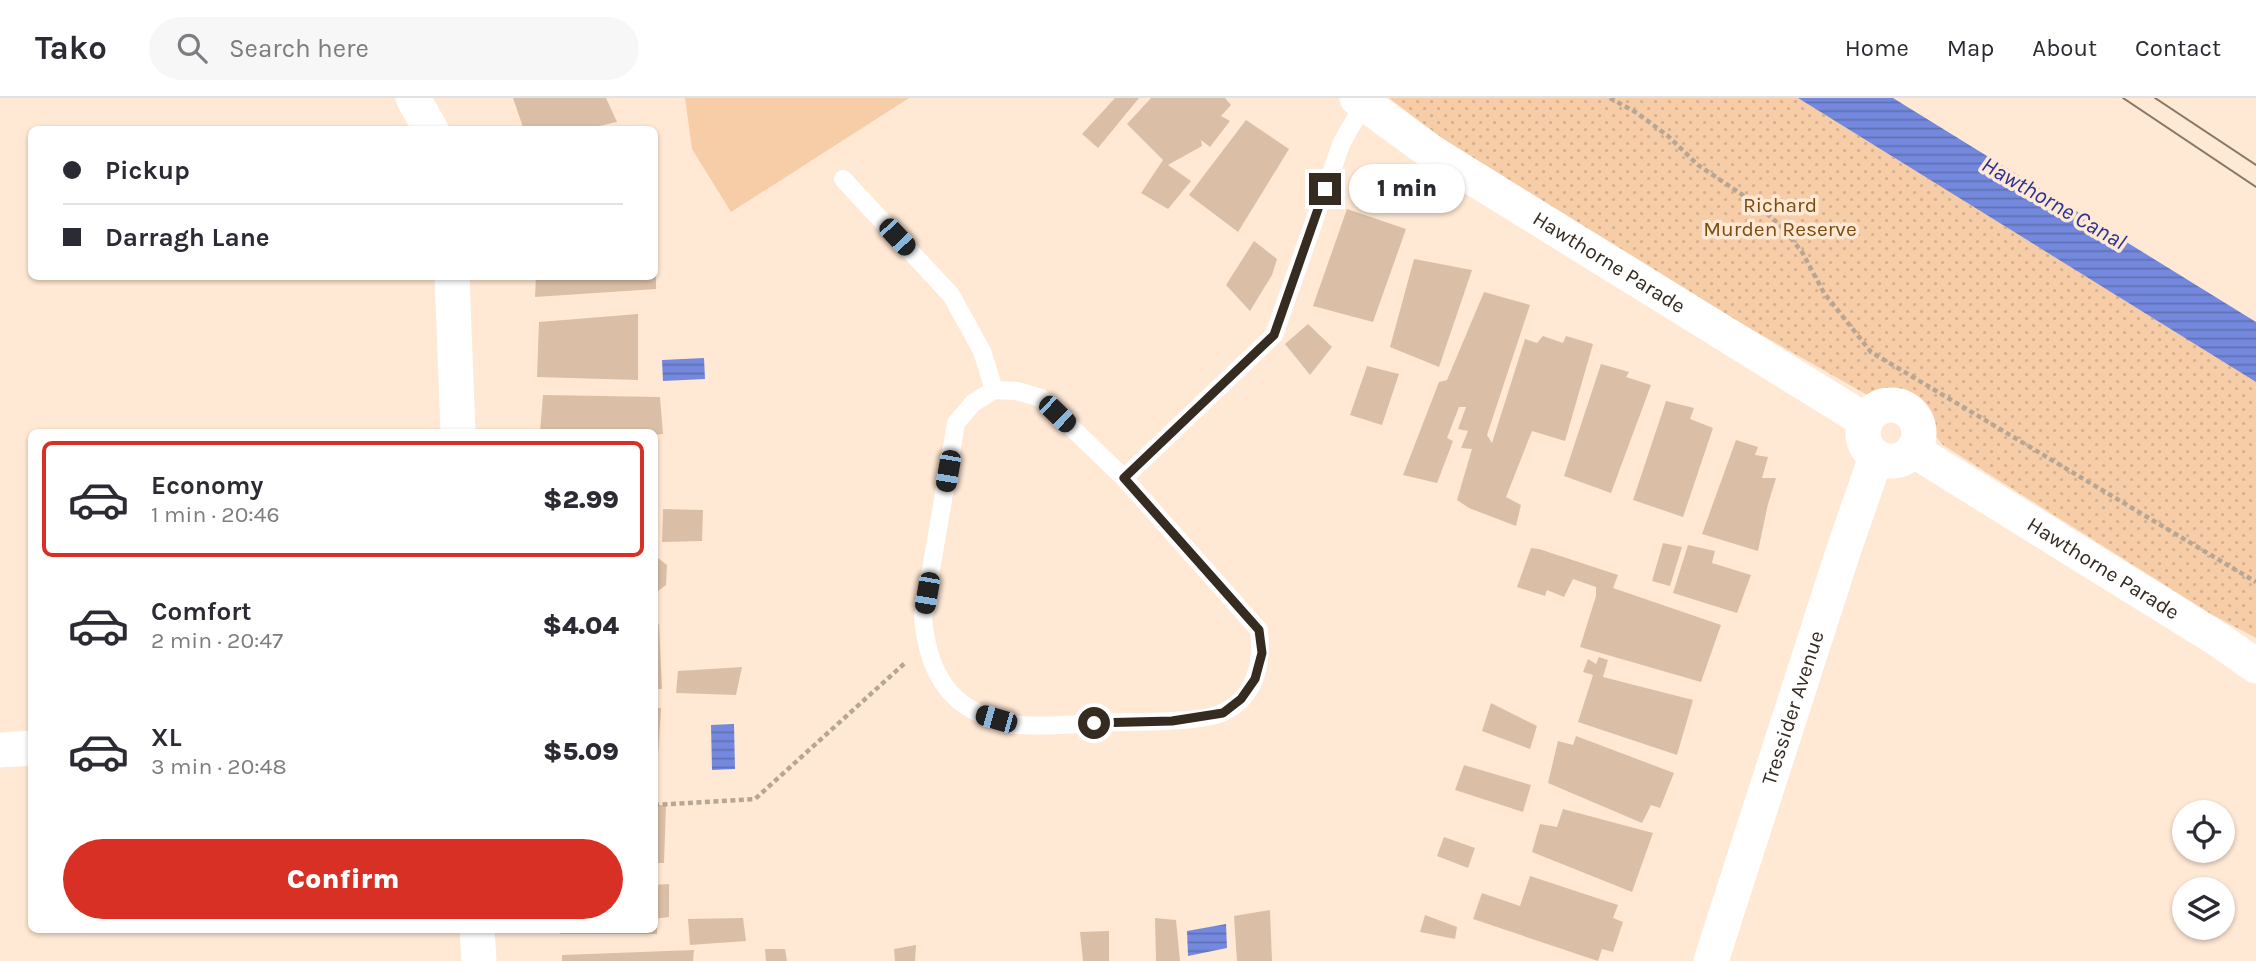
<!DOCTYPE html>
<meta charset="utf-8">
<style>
:root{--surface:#fff;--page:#f7f7f7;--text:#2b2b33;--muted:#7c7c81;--line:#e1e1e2;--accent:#d93025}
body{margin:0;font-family:Karla,sans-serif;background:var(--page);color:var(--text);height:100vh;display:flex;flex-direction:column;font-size:26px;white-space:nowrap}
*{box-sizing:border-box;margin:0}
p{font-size:23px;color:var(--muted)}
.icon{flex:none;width:38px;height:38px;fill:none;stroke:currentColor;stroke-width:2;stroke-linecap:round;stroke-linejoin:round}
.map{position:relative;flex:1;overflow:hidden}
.details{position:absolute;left:28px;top:331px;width:630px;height:504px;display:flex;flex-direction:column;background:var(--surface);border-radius:10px;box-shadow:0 2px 5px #0004}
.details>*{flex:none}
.banner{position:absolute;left:28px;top:28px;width:630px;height:154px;border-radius:10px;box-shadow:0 2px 5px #0004;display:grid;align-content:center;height:154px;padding:0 35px;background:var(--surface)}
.controls{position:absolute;left:2172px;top:702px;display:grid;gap:14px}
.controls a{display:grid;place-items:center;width:63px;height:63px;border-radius:50%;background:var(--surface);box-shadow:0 2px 5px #0004;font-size:35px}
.end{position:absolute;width:32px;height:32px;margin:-16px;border:9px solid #352b21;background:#fff;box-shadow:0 0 0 4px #fff}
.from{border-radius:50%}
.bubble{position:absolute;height:49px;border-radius:24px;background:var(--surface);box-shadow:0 2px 5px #0004;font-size:23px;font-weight:800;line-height:49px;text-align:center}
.car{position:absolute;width:21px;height:42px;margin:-21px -10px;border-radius:9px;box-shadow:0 0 5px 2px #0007;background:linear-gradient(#222 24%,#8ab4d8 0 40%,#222 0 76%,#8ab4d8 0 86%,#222 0)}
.banner b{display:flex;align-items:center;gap:24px;height:66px;font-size:26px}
.banner b+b{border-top:2px solid var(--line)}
.banner i{width:18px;height:18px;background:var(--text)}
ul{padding:12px 0 0;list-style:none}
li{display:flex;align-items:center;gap:21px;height:116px;margin:0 14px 10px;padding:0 21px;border:4px solid transparent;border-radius:10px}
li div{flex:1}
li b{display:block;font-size:26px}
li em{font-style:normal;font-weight:800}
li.selected{border-color:var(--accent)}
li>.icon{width:63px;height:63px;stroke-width:1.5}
.primary-button{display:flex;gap:14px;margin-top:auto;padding:14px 35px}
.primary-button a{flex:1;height:80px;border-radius:42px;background:var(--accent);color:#fff;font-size:28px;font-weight:800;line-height:80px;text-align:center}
header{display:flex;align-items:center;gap:42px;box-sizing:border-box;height:98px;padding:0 35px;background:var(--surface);border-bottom:2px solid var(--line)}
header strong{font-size:33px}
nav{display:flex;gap:38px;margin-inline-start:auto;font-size:24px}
.search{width:490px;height:63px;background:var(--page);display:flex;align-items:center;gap:18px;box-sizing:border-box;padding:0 24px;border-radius:38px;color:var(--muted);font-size:26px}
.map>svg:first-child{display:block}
</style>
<header>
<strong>Tako</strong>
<div class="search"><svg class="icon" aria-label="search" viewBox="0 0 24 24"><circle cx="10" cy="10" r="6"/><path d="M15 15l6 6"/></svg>Search here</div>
<nav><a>Home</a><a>Map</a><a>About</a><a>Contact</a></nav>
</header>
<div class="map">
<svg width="2256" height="863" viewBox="0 0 2256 863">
<defs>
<pattern id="grass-dots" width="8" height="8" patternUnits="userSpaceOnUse" patternTransform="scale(1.75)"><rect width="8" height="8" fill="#f6cda7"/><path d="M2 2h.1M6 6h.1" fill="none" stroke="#d4b08f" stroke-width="1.8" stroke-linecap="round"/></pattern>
<pattern id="water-rules" width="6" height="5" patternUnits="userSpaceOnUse" patternTransform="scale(1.75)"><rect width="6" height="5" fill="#7489de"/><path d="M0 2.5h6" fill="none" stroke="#6070b4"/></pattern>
</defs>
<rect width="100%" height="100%" fill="#ffe8d4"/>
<!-- grass -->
<path fill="url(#grass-dots)" d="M1389,0H1798L2256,284V540L2211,516L1943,347C1917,314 1918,300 1871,299L1725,216L1455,50Z"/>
<!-- garden -->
<path fill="#f6cda7" d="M685,0H909L731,114L692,51Z"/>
<!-- water -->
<path fill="url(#water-rules)" d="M1798,0H1893L2256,224V284Z
M704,260L705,281L663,283L662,262Z
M734,626L735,671L712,672L711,627Z
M1226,826L1227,850L1188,858L1187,833Z"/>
<!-- building -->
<path fill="#dabfa6" d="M513,0H606L617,24L581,32H524Z
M1115,0H1139L1098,50L1082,36Z
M1151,0H1225L1231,7L1221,18L1230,23L1210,49L1201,42L1202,48L1168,67L1191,83L1168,111L1141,95L1163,62L1127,26Z
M1246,22L1289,51L1238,134L1189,97Z
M1347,111L1406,131L1373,224L1313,208Z
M1254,143L1277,161L1272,177L1250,213L1226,187Z
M1414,161L1472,172L1439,269L1390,249Z
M536,178H656V191L535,199Z
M1484,194L1530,207L1487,337L1492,345L1525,241L1537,245L1543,238L1563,245L1566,238L1593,246L1565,343L1532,333L1506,399L1521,407L1516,428L1469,410L1457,402L1472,351L1461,350L1468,333L1458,331L1466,309H1459L1447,340L1453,343L1437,385L1403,377L1439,284L1447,282Z
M638,216V282L537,279L539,224Z
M1308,226L1332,249L1310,277L1285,246Z
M1601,266L1629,274L1626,279L1651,287L1611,395L1564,378Z
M1367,268L1399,276L1382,327L1350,317Z
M543,297L660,299L663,336L654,337V334H540Z
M1666,303L1694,310L1690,321L1713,330L1683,419L1633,402Z
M1736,342L1758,349L1755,357L1768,359L1762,380H1776L1768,406L1758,453L1702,436Z
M663,411L703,412L702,443L662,444Z
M1663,445L1682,449L1670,488L1652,483Z
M1688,447L1715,453L1712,465L1751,477L1737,515L1673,495Z
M1531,450L1539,451L1618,477L1613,490L1721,527L1701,584L1580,549L1596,498V489L1573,481L1564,499L1547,492L1545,498L1517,489Z
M654,457L667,467L666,487L654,496Z
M659,526L662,591H654V527Z
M1599,559L1608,562L1603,579L1693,602L1677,657L1578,624L1593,577L1583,574L1588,561L1596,566Z
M742,569L736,597L676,595L678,573Z
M1491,605L1537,628L1530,651L1482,633Z
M654,610H661L657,673H654Z
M1576,638L1674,675L1660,710L1651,707L1642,725L1548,685L1558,643L1573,647Z
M1464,667L1531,687L1523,714L1455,692Z
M654,707H666L664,765H654Z
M1563,711L1653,735L1632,794L1532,754L1540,726L1557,729Z
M1444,739L1475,750L1468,770L1437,758Z
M1530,778L1618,807L1613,820L1623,824L1613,854L1602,851L1598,863L1473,821L1482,795L1520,808Z
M669,786V819L654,821V787Z
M1270,812L1272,863H1237L1234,818Z
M1425,817L1457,829L1455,841L1420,834Z
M743,820L746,843L690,847L688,821Z
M1155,820L1176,822L1180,863H1156Z
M654,822H657V836H560L561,831H654Z
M1109,833V863H1083L1080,834Z
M916,847L915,863H895L894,851Z
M765,851H785L787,863H766Z
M694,852L693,863H562V857Z"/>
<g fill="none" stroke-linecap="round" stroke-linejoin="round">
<!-- path -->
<path stroke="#b8a695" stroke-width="4.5" stroke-dasharray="5 3.5" stroke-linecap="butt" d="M1610,0L1637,15L1668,38L1698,67L1756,106L1781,128L1802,154L1824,195L1871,254L2256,484
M654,707L755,701L906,564"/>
<!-- lane -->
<path stroke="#fff" stroke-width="18" d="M843,81L951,197L982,253L994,292
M1124,380L1259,532C1263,564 1256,598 1224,614C1206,624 1146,624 1124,624C1089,625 1053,629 1018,627C1009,627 1000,623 992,620C944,606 927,566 923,519L956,325L973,305L994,292L1017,293L1041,300L1124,380L1274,237L1342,44L1364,6"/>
<!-- street -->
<g stroke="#fff" stroke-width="35">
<path d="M413,0L431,32"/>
<path id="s1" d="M1357,0L1431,54L1866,323"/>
<path d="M452,178L458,334"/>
<circle cx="1891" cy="335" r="28"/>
<path id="s2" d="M1913,352L2219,542L2256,568"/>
<path d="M0,652L32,650"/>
<path d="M477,831L479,863"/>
<path id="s3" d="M1711,863L1843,454L1876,359"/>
</g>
<!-- tram -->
<path stroke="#877769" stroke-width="2" d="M2123,0L2256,89
M2155,0L2256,67"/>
</g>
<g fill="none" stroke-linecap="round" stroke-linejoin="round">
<!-- route -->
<path stroke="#352b21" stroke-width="9" d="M1094,625L1172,623L1223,615L1241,601L1255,581L1262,555L1259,532L1124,380L1274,237L1325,91"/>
</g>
<g text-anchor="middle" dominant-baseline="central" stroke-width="7" stroke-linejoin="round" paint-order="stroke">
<!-- park labels -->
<g font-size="21" fill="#7c4b10" stroke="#ffe8d4">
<text x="1780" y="107">Richard<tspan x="1780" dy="24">Murden Reserve</tspan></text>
</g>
<!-- street labels -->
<g font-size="21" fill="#352b21" stroke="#ffe8d4">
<text stroke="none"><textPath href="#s1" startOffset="301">Hawthorne Parade</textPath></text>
<text stroke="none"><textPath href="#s2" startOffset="224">Hawthorne Parade</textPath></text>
<text stroke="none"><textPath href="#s3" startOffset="266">Tressider Avenue</textPath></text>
</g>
<!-- water labels -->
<g font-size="23" font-style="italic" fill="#293295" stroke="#ffe8d4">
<text transform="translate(2054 105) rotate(30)">Hawthorne Canal</text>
</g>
</g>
</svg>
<div class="controls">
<a><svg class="icon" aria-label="locate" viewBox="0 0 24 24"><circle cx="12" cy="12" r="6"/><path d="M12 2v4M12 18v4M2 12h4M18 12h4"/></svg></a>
<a><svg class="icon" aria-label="layers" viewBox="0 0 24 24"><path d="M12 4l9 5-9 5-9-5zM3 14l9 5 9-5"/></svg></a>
</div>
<i class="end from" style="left:1094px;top:625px"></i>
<i class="end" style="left:1325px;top:91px"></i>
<div class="bubble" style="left:1349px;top:66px;width:116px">1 min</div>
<i class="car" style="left:897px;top:139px;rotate:137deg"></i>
<i class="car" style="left:1057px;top:316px;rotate:134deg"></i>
<i class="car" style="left:948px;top:373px;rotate:190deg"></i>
<i class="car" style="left:927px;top:495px;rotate:190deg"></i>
<i class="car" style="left:996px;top:621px;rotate:286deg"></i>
<div class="banner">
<b><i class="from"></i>Pickup</b>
<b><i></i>Darragh Lane</b>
</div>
<section class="details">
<ul>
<li class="selected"><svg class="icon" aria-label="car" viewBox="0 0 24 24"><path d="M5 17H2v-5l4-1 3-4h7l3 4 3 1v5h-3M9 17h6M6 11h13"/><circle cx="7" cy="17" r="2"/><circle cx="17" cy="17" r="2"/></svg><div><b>Economy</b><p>1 min · 20:46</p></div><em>$2.99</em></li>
<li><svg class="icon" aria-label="car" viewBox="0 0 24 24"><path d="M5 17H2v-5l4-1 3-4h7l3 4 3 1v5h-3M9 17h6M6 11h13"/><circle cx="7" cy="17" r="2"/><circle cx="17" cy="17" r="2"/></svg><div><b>Comfort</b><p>2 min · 20:47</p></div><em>$4.04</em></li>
<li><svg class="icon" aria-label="car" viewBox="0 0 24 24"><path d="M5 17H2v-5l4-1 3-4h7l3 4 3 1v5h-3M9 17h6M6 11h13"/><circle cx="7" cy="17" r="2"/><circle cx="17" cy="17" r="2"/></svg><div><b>XL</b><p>3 min · 20:48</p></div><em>$5.09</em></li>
</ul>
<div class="primary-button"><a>Confirm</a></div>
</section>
</div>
